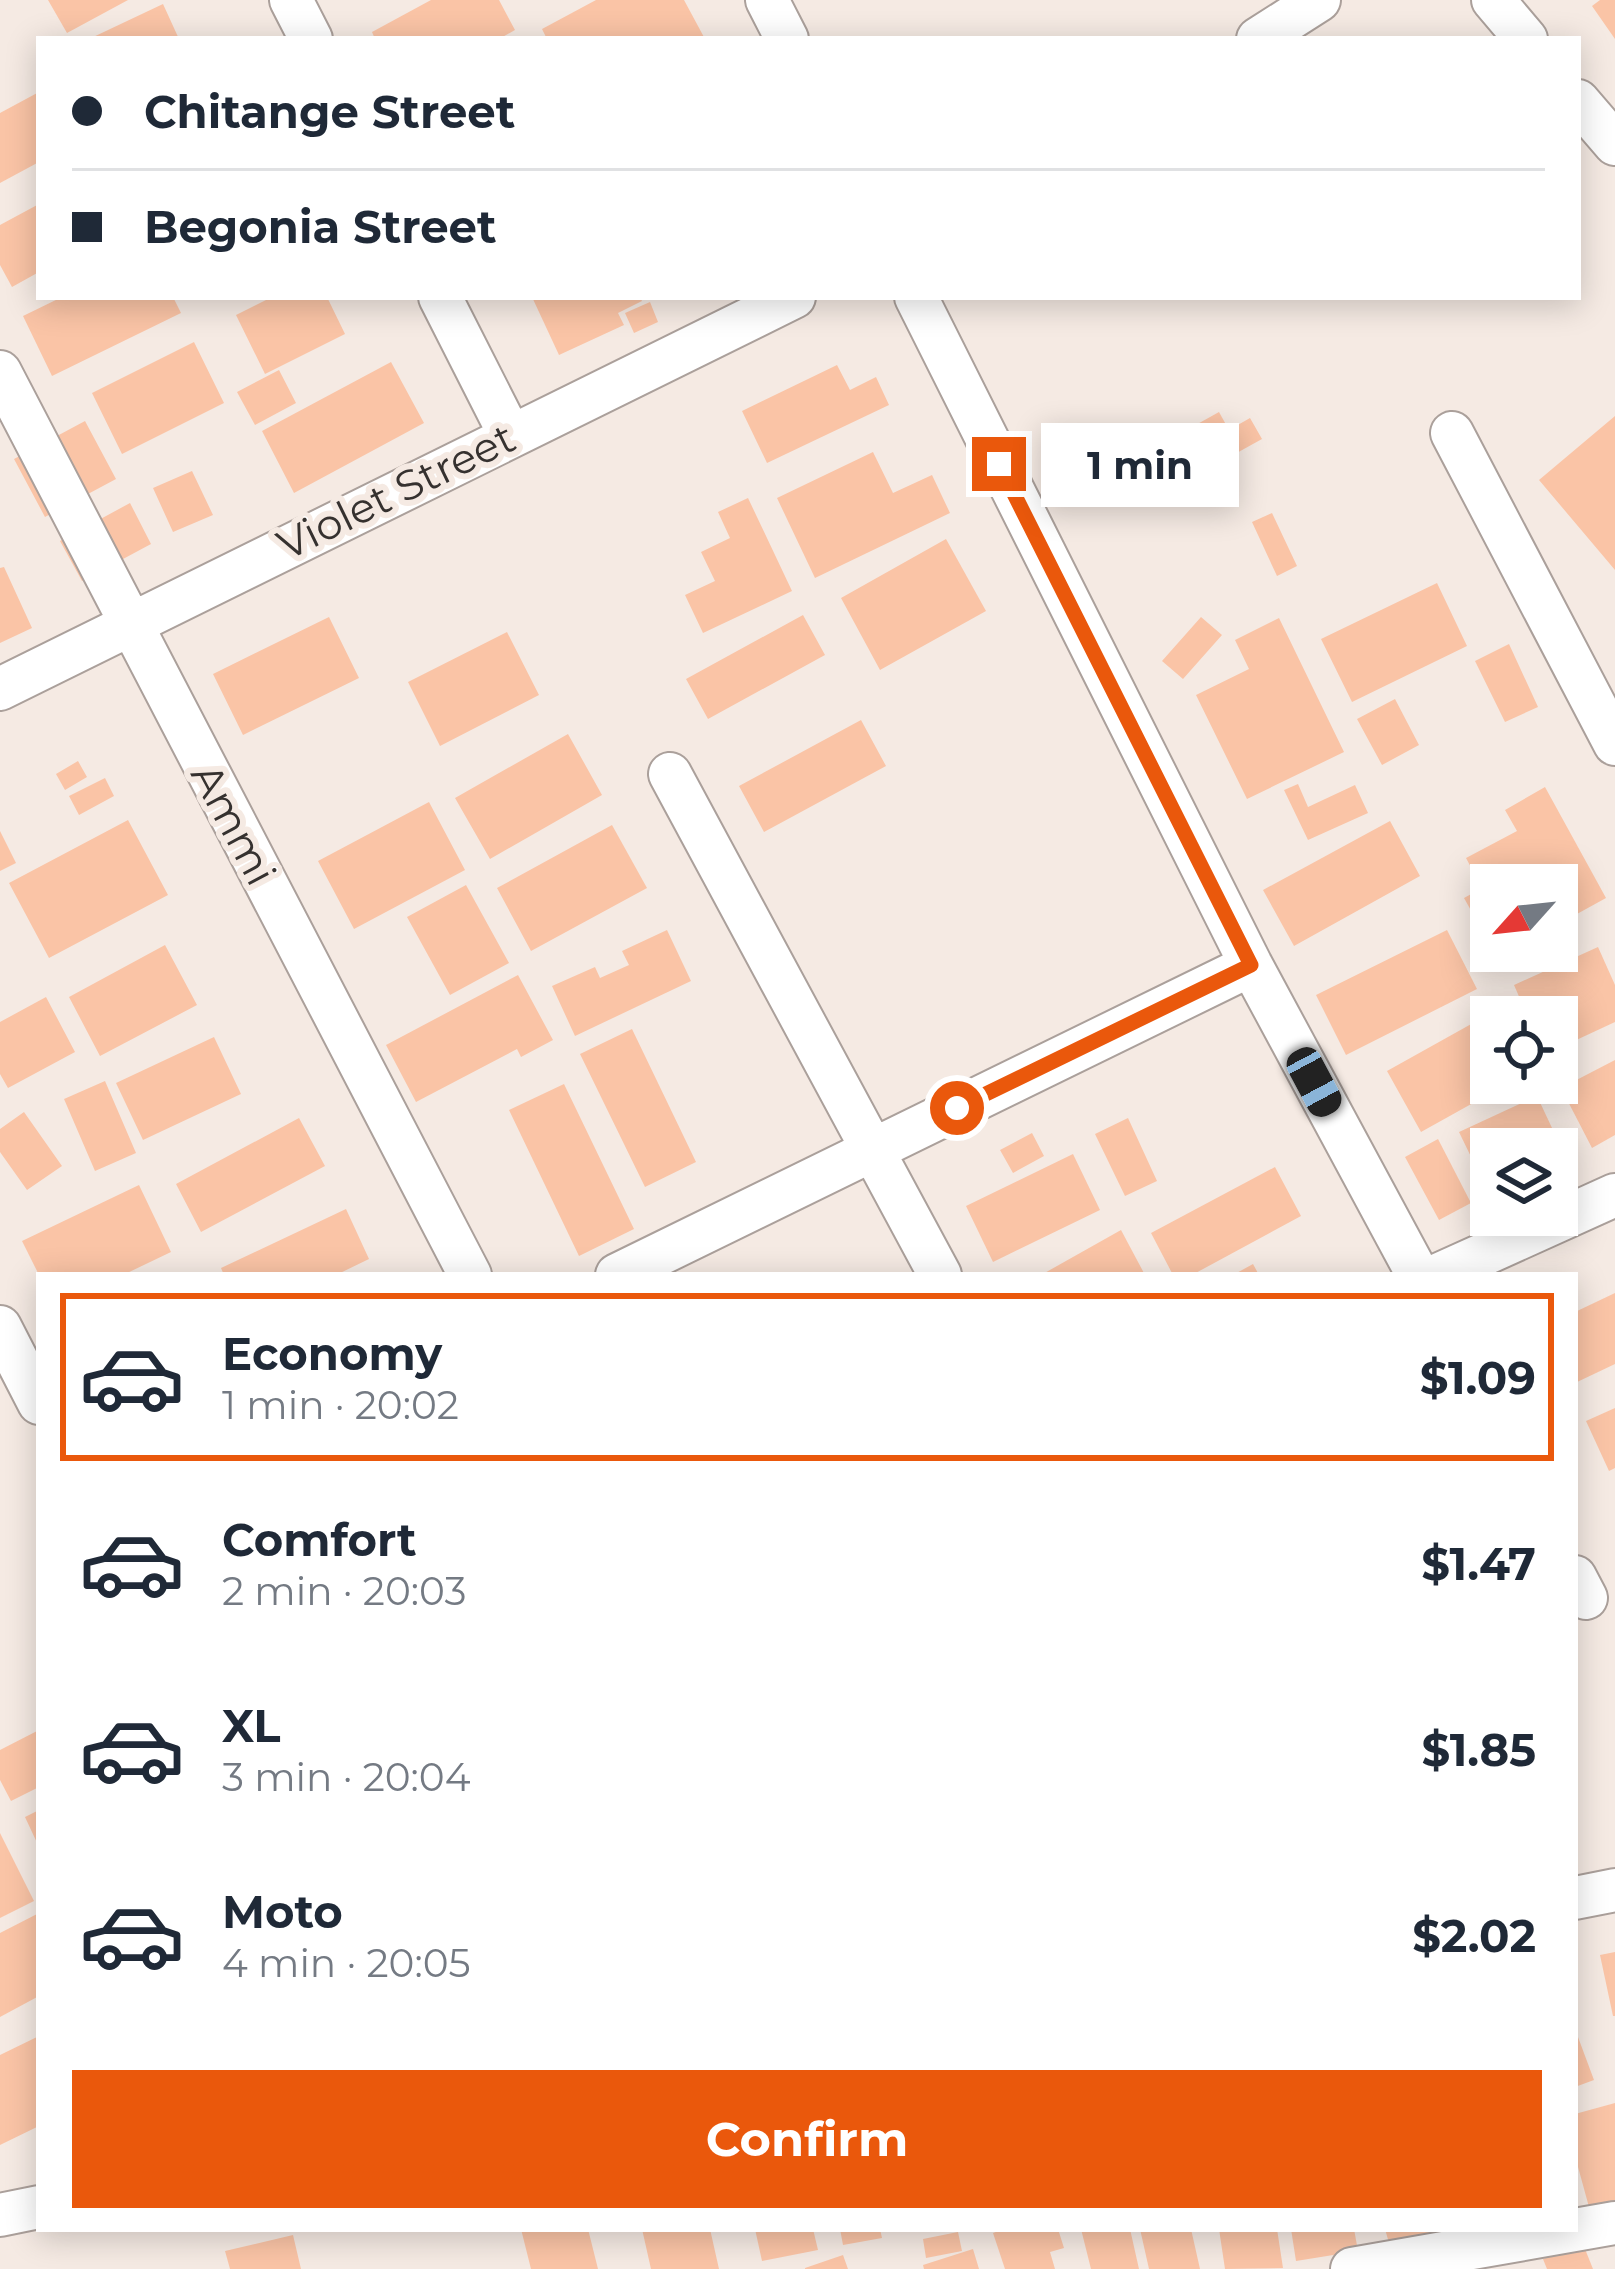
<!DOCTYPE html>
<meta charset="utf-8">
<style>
:root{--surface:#fff;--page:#f6f6f7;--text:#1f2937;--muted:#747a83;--line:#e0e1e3;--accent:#ea580c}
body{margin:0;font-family:Montserrat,sans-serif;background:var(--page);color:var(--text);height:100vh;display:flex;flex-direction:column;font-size:45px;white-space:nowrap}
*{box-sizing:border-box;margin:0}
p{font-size:39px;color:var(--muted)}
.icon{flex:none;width:66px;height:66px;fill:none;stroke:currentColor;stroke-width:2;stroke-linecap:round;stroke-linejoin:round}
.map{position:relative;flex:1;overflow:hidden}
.panel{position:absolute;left:36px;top:1272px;width:1542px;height:960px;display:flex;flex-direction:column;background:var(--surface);border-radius:0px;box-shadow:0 6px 30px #0003}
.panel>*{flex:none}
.top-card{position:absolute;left:36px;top:36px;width:1545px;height:264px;border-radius:0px;box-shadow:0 6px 30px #0003;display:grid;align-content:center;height:264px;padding:0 36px;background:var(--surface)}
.needle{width:78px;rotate:243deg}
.tools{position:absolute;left:1470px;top:864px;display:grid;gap:24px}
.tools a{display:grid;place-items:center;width:108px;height:108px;border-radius:0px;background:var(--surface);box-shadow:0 6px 30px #0003;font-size:60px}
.end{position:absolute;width:54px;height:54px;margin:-27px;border:15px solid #ea580c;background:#fff;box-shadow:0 0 0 6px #fff}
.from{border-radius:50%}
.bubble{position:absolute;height:84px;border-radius:0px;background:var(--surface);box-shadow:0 6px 30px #0003;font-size:39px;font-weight:700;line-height:84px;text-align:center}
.car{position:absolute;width:36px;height:72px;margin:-36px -18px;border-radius:15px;box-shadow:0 0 9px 3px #0007;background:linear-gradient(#222 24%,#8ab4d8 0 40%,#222 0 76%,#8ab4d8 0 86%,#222 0)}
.top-card b{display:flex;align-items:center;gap:42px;height:114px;font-size:45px}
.top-card b+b{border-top:3px solid var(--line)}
.top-card i{width:30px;height:30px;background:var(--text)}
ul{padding:21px 0 0;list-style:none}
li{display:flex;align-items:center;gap:36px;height:168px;margin:0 24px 18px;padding:0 12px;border:6px solid transparent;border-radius:0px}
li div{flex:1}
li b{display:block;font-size:45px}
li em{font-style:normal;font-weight:700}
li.on{border-color:var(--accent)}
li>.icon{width:108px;height:108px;stroke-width:1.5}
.button{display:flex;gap:24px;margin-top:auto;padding:24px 36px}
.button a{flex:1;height:138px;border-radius:0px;background:var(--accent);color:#fff;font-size:48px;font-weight:700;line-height:138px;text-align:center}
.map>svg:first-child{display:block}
</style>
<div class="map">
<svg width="1615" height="2269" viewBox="0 0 1615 2269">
<rect width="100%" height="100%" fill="#f5eae3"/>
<!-- building -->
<path fill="#fac4a6" d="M48,0H128L67,33Z
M431,0H499L515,30L499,39H375L372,32Z
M596,0H684L705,39H547L542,29Z
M1600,0H1615V39L1592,6Z
M163,4L179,39H89Z
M39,92V162L0,183V113Z
M39,204V272L12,287L0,265V225Z
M62,297H173L181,313L52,376L23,316Z
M272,297H327L345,334L265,374L236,315Z
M532,297H640L642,301L618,313L624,325L559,355Z
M650,302L658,322L634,333L625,313Z
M194,342L224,403L122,454L92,393Z
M391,362L424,423L294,493L262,431Z
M837,365L850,390L876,377L889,405L767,463L742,411Z
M279,370L296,403L255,425L237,392Z
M1219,412L1229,430L1250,418L1262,439L1179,485L1158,446Z
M1615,416V570L1539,480Z
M85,421L116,479L45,517L14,459Z
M873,452L893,493L932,475L950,513L815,578L777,498Z
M192,471L213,515L173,532L153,488Z
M748,498L792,591L703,633L685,595L715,581L701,552L730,538L718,512Z
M130,503L151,544L82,581L60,541Z
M1272,513L1297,566L1277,576L1252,522Z
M946,539L986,611L880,670L841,598Z
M4,567L32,628L0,643V568Z
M1437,583L1467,646L1352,702L1321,639Z
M803,615L825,655L708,719L686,679Z
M329,617L359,678L243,735L213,674Z
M1201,617L1222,635L1183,679L1162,661Z
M1279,618L1344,752L1247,799L1196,695L1249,669L1235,640Z
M507,632L539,695L440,746L408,682Z
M1509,644L1538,707L1505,722L1475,661Z
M1395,699L1419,745L1382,765L1357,719Z
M861,720L886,766L764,832L739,786Z
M568,734L602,795L490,859L455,798Z
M78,761L87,777L65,790L56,774Z
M105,778L114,796L79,815L69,796Z
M1298,784L1308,807L1355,785L1368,813L1308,840L1284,790Z
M1545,787L1606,898L1557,925V885H1491V946L1464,898L1482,888L1466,858L1517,831L1505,810Z
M429,802L465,870L354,929L318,861Z
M128,820L168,895L49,958L9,883Z
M1390,821L1420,876L1294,946L1263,890Z
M612,825L647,888L531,951L497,888Z
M0,831L16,863L0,871Z
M466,885L509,963L450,995L407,917Z
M667,930L691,981L575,1036L552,986L595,967L600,978L629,965L622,951Z
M1447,930L1477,989L1346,1055L1316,995Z
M165,945L197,1005L100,1056L69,997Z
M1598,947L1615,985V1022L1557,1049V1017H1528L1514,985Z
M518,975L553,1040L521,1057L517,1049L416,1102L386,1045Z
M46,997L75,1052L8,1088L0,1074V1022Z
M1491,1013V1083H1509L1421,1132L1387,1071Z
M632,1029L696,1162L645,1187L580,1054Z
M214,1037L241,1094L143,1140L116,1083Z
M1615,1060V1135L1592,1148L1561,1088Z
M105,1081L136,1153L95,1171L64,1099Z
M564,1084L634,1229L579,1256L509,1110Z
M1537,1096L1568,1162L1557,1167V1149H1491V1198L1459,1132Z
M24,1112L62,1166L27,1190L0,1152V1129Z
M299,1118L325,1166L201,1232L176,1184Z
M1128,1118L1157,1181L1125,1196L1095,1134Z
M1032,1133L1044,1156L1013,1173L1000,1150Z
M1438,1139L1471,1203L1439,1220L1405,1157Z
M1073,1154L1100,1210L993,1262L966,1206Z
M1275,1167L1301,1216L1192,1275H1173L1151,1233Z
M139,1185L171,1252L123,1275H39L22,1241Z
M346,1209L369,1259L336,1275H224L221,1268Z
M1121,1230L1145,1275H1041Z
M1253,1264L1259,1275H1233Z
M1615,1293V1364L1575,1383V1312Z
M1615,1408V1468L1609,1471L1586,1421Z
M39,1730V1787L11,1801L0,1780V1750Z
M39,1810V1847L25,1817Z
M0,1833L34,1901L0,1918Z
M39,1913V1996L0,2017V1933Z
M1615,1952V2016H1613L1600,1955Z
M1575,2029L1594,2080L1575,2087Z
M39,2036V2126L0,2145V2055Z
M1615,2103V2212L1592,2218L1575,2156V2114Z
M521,2229H588L598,2269H531Z
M642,2229H710L719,2269H651Z
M755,2229H813L818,2250L762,2261Z
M840,2229H880L882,2238L843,2245Z
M1004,2229H1058L1064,2248L1050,2252L1055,2269H1005L993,2233Z
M1081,2229H1130L1139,2269H1091Z
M1140,2229H1191L1200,2269H1149Z
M1219,2229H1277L1283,2268L1225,2269Z
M1291,2229H1354L1358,2251L1296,2261Z
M1385,2229H1433L1435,2238L1391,2250Z
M958,2232L962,2251L926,2258L923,2239Z
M293,2235L301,2269H230L225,2251Z
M1583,2244L1593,2269H1547L1543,2259Z
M973,2249L979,2269H924L923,2265Z
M843,2255L848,2269H805V2268Z"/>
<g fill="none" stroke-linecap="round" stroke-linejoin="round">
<defs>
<path id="street" d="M291,0L311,39
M767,0L787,39
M1493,0L1526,39
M1258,39L1319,0
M1578,101L1615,144
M440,297L510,435
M916,297L1251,965L1418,1275
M0,372L470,1275
M1452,433L1615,744
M0,689L794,297
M670,774L940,1275
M617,1275L1251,965
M1438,1275L1615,1195
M0,1327L39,1403
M1575,1577L1586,1598
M1575,1898L1615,1890
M0,2215L39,2207
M1352,2269L1615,2223"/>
</defs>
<!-- street casing -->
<use href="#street" stroke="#aba09b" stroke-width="46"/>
<!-- street -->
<use href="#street" stroke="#fff" stroke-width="42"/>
</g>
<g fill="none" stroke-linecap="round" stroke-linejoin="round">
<!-- route -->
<path stroke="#ea580c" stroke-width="15" d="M957,1108L1251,965L999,464"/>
</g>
<g text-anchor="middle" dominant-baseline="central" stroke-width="12" stroke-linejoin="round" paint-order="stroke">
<!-- street labels -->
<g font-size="42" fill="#35312f" stroke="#f5eae3">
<text transform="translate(396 491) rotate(-26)">Violet Street</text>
<text transform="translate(234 824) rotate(62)">Ammi</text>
</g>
</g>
</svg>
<div class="tools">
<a><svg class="needle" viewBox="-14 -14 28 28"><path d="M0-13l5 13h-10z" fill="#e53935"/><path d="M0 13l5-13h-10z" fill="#747a83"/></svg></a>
<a><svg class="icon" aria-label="locate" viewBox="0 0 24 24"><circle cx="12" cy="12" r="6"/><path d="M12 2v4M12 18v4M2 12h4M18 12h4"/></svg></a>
<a><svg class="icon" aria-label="layers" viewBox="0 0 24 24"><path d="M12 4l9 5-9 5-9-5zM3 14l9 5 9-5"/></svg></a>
</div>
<i class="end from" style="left:957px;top:1108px"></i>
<i class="end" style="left:999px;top:464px"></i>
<div class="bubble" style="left:1041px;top:423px;width:198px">1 min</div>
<i class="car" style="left:1314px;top:1082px;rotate:152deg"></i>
<div class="top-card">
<b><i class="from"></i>Chitange Street</b>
<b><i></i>Begonia Street</b>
</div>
<section class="panel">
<ul>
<li class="on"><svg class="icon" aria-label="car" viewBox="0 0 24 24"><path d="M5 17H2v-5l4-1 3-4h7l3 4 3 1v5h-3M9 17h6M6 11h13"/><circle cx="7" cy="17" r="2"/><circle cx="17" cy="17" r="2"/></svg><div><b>Economy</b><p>1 min · 20:02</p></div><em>$1.09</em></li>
<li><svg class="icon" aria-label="car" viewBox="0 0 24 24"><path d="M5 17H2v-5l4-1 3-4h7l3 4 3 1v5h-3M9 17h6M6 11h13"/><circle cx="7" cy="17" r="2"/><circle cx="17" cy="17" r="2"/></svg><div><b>Comfort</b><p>2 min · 20:03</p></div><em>$1.47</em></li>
<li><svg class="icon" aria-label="car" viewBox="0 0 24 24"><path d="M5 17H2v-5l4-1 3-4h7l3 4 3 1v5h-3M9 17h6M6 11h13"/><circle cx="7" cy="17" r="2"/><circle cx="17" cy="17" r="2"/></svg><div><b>XL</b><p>3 min · 20:04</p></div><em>$1.85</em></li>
<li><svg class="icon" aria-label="car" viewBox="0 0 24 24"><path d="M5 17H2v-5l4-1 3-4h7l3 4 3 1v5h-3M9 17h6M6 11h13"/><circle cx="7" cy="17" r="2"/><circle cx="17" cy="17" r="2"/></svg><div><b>Moto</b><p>4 min · 20:05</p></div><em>$2.02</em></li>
</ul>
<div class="button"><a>Confirm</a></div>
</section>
</div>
